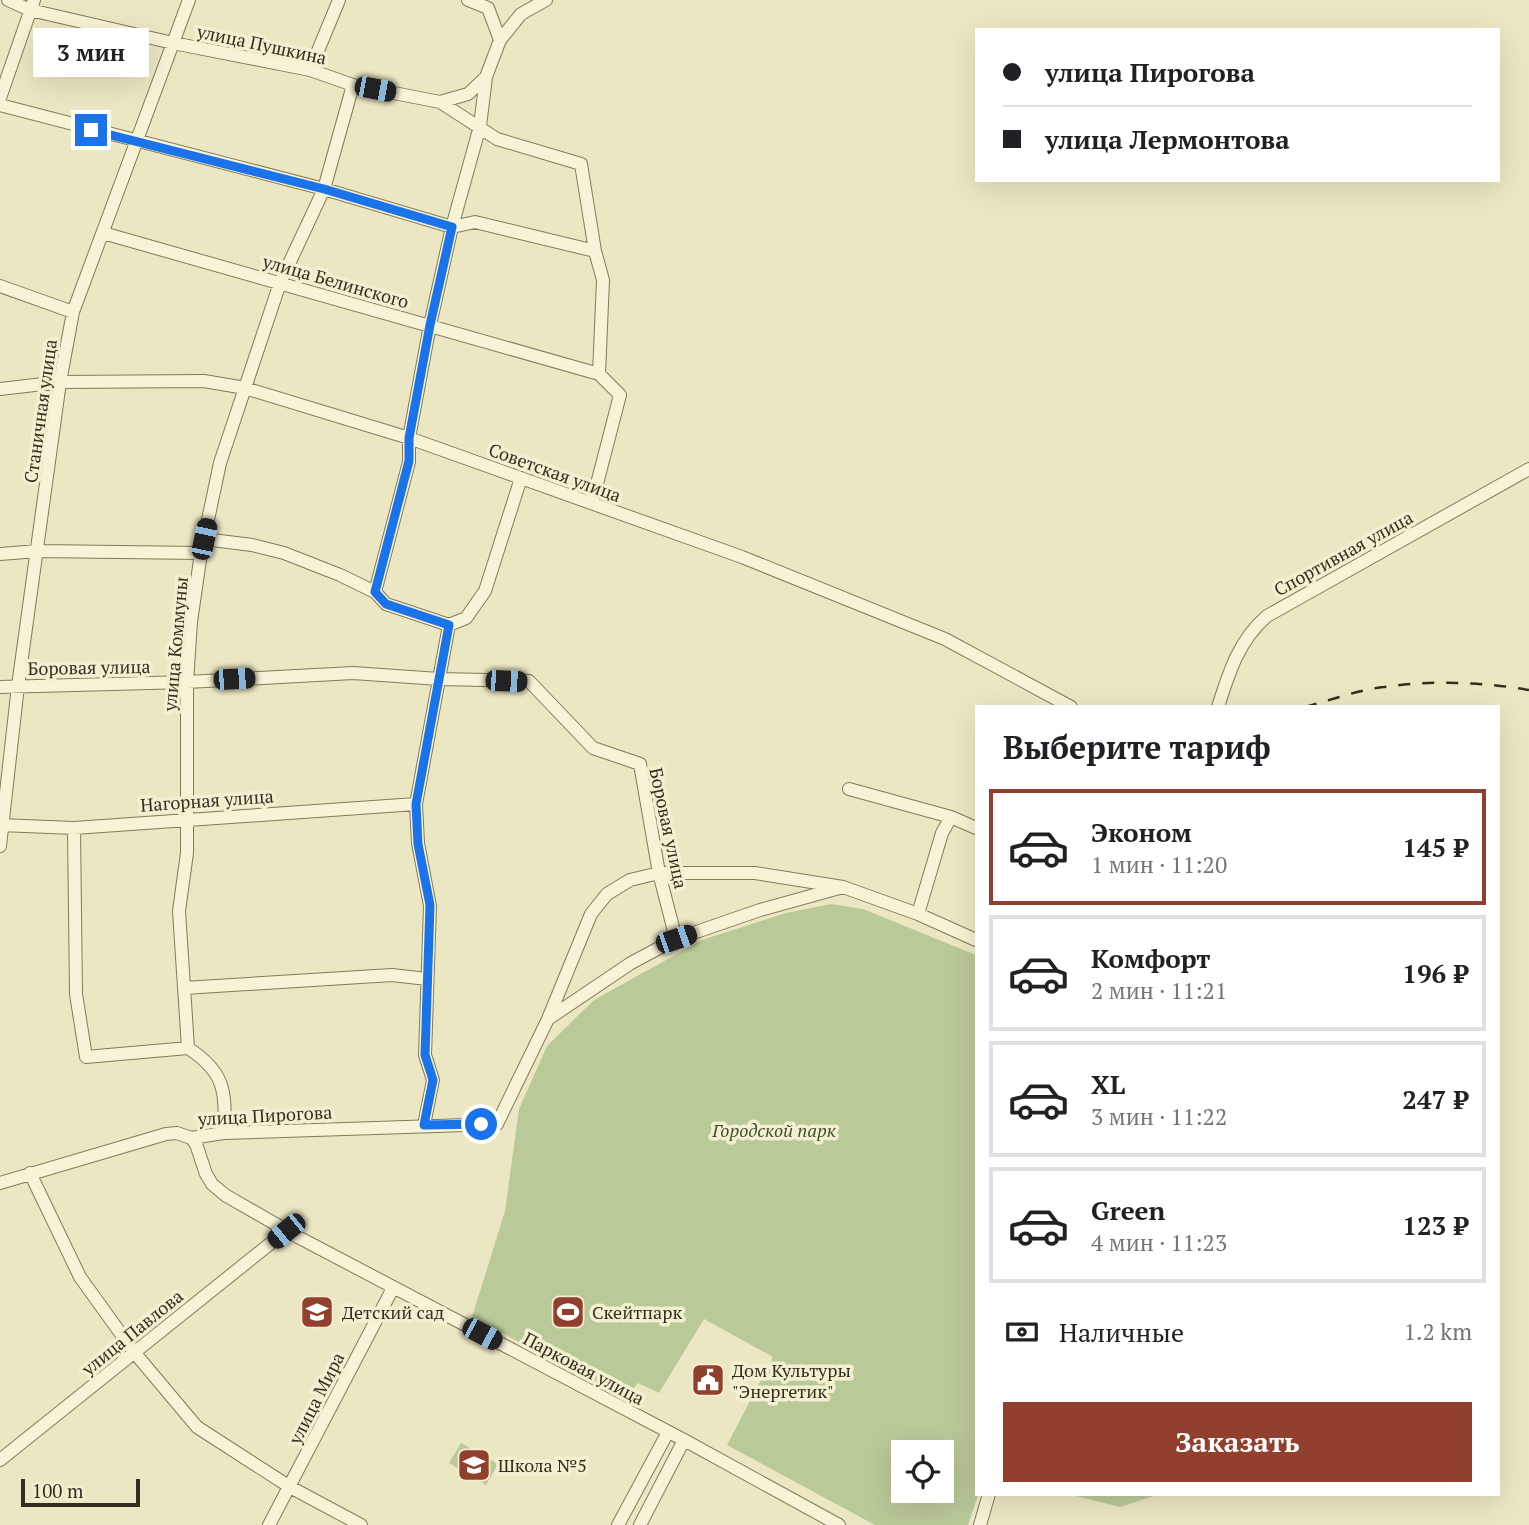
<!DOCTYPE html>
<html lang="ru">
<meta charset="utf-8">
<style>
:root{--surface:#fff;--page:#f2f2f2;--text:#202124;--muted:#757577;--line:#e0e0e0;--accent:#91402e}
body{margin:0;font-family:"PT Serif",serif;background:var(--page);color:var(--text);height:100vh;display:flex;flex-direction:column;font-size:26px;white-space:nowrap}
*{box-sizing:border-box;margin:0}
p{font-size:23px;color:var(--muted)}
.icon{flex:none;width:38px;height:38px;fill:none;stroke:currentColor;stroke-width:2;stroke-linecap:round;stroke-linejoin:round}
.map{position:relative;flex:1;overflow:hidden}
.sheet{position:absolute;left:975px;top:705px;width:525px;height:791px;display:flex;flex-direction:column;background:var(--surface);border-radius:0px;box-shadow:0 7px 28px #0002}
.sheet>*{flex:none}
.hud{position:absolute;left:975px;top:28px;width:525px;height:154px;border-radius:0px;box-shadow:0 7px 28px #0002;display:grid;align-content:center;height:154px;padding:0 28px;background:var(--surface)}
.fabs{position:absolute;left:891px;top:1440px;display:grid;gap:14px}
.fabs a{display:grid;place-items:center;width:63px;height:63px;border-radius:0px;background:var(--surface);box-shadow:0 7px 28px #0002;font-size:35px}
.scale{position:absolute;left:21px;bottom:18px;width:119px;box-sizing:border-box;padding-left:7px;border:4px solid #352e1e;border-top:0;font-size:19px;line-height:24px;white-space:nowrap;color:#352e1e;-webkit-text-stroke:5px #f3f0d2;paint-order:stroke}
.end{position:absolute;width:32px;height:32px;margin:-16px;border:9px solid #1a73e8;background:#fff;box-shadow:0 0 0 4px #fff}
.from{border-radius:50%}
.bubble{position:absolute;height:49px;border-radius:0px;background:var(--surface);box-shadow:0 7px 28px #0002;font-size:23px;font-weight:700;line-height:49px;text-align:center}
.car{position:absolute;width:21px;height:42px;margin:-21px -10px;border-radius:9px;box-shadow:0 0 5px 2px #0007;background:linear-gradient(#222 24%,#8ab4d8 0 40%,#222 0 76%,#8ab4d8 0 86%,#222 0)}
.hud b{display:flex;align-items:center;gap:24px;height:66px;font-size:26px}
.hud b+b{border-top:2px solid var(--line)}
.hud i{width:18px;height:18px;background:var(--text)}
ul{padding:0;list-style:none}
li{display:flex;align-items:center;gap:21px;height:116px;margin:0 14px 10px;padding:0 14px;border:4px solid var(--line);border-radius:0px}
li div{flex:1}
li b{display:block;font-size:26px}
li em{font-style:normal;font-weight:700}
li.selected{border-color:var(--accent)}
li>.icon{width:63px;height:63px;stroke-width:1.5}
h2{padding:0 28px;font-size:32px;line-height:84px}
.pay{display:flex;align-items:center;gap:18px;height:77px;padding:0 28px;font-size:26px}
.pay p{margin-inline-start:auto}
.action{display:flex;gap:14px;margin-top:auto;padding:14px 28px}
.action a{flex:1;height:80px;border-radius:0px;background:var(--accent);color:#fff;font-size:28px;font-weight:700;line-height:80px;text-align:center}
.map>svg:first-child{display:block}
</style>
<div class="map">
<svg width="1529" height="1525" viewBox="0 0 1529 1525">
<rect width="100%" height="100%" fill="#ece7c3"/>
<!-- green -->
<path fill="#bac998" fill-rule="evenodd" d="M831,904L863,909L976,955L978,1495L968,1525H875L727,1445L773,1357L704,1319L659,1393L638,1383L626,1398L472,1317L505,1211L519,1109L547,1046L594,1000L702,940L786,913ZM903,1452H942V1491H903Z
M461,1443L498,1464L486,1485L449,1463Z
M1072,1495H1157L1120,1507Z"/>
<g fill="none" stroke-linecap="round" stroke-linejoin="round">
<defs>
<path id="minor" d="M8,0L30,10L173,43L310,70L353,85L440,102L497,139L581,164L595,251L603,280L599,374L620,395L592,503
M468,0L488,8L500,40L521,14L546,0
M310,70L339,0
M0,98L34,0
M440,102L468,94L486,77
M0,105L324,189L452,227L475,222L595,251
M103,233L599,374
M0,286L73,312
M0,389L60,382L204,381L245,388L409,438L742,557L945,639L1071,707
M204,539L252,545L284,553L340,575L375,592L386,604L449,625
M0,554L38,551L201,553
M375,592L409,462V438L430,325L452,227L480,126L486,77L500,40
M449,625L466,618L485,591L521,478
M0,687L187,682L353,673L439,679L529,681L593,748L640,764L659,873L676,939
M1218,707C1229,672 1239,640 1267,616L1529,469
M849,789L951,817L976,828
M0,825L74,828L416,804
M74,828L76,994L86,1057L188,1048
M0,846L18,686L60,382L73,312L189,0
M918,914L942,833L951,817
M184,988L392,975L427,979
M548,1019L591,914L607,894L630,880L659,873H755L843,887L918,914L976,940
M424,1125L433,1080L425,1055L430,906L418,843L416,804L449,625
M224,1133C226,1091 225,1072 188,1048L179,911L187,853V682L191,622L201,553L220,463L280,283L324,189L353,85
M191,1138L196,1144L206,1174L212,1184L225,1195L298,1237L684,1440L839,1525
M30,1173L80,1277L134,1352L197,1427L290,1487L361,1525
M0,1183L166,1134L177,1133L191,1138L224,1133L497,1124L548,1019L631,963L676,939L760,910L843,887
M0,1460L286,1231
M269,1525L393,1288
M618,1525L668,1432
M640,1525L684,1440
M980,1525L989,1494"/>
</defs>
<!-- minor casing -->
<use href="#minor" stroke="#85795b" stroke-width="14"/>
<!-- minor -->
<use href="#minor" stroke="#f7f3d6" stroke-width="12"/>
<!-- rail -->
<path stroke="#352e1e" stroke-width="2.5" stroke-dasharray="12 12" stroke-linecap="butt" d="M1305,707C1331,700 1358,690 1384,687C1432,680 1482,682 1529,690"/>
</g>
<g fill="none" stroke-linecap="round" stroke-linejoin="round">
<!-- route -->
<path stroke="#1a73e8" stroke-width="9" d="M91,130L324,189L452,227L430,325L409,438V461L375,592L386,604L449,625L416,804L418,844L430,905L425,1055L433,1080L424,1125L481,1124"/>
</g>
<!-- icons -->
<defs>
<symbol id="school-square" viewBox="-11 -11 22 22"><rect x="-9" y="-9" width="18" height="18" rx="4" fill="#91402e" stroke="#f3f0d2"/><path d="M0-5L7-2L0 1L-7-2ZM-4 1L0 2.5L4 1V4Q0 6-4 4Z" fill="#fff"/></symbol>
<symbol id="stadium-square" viewBox="-11 -11 22 22"><rect x="-9" y="-9" width="18" height="18" rx="4" fill="#91402e" stroke="#f3f0d2"/><path d="M0-5a6.5 5 0 1 0 0 10a6.5 5 0 1 0 0-10ZM-3.5-1.8h7v3.6h-7Z" fill="#fff"/></symbol>
<symbol id="civic-square" viewBox="-11 -11 22 22"><rect x="-9" y="-9" width="18" height="18" rx="4" fill="#91402e" stroke="#f3f0d2"/><path d="M-.6-6.5H3V-4.5H.6V-3L4-1V1h2V6H-6V1h2V-1L-.6-3ZM-1.2 2.5V6h2.4V2.5Z" fill="#fff"/></symbol>
</defs>
<g fill-rule="evenodd">
<use href="#school-square" x="298" y="1293" width="38" height="38"/>
<use href="#stadium-square" x="549" y="1293" width="38" height="38"/>
<use href="#civic-square" x="689" y="1361" width="38" height="38"/>
<use href="#school-square" x="455" y="1446" width="38" height="38"/>
</g>
<g text-anchor="middle" dominant-baseline="central" stroke-width="7" stroke-linejoin="round" paint-order="stroke">
<!-- street labels -->
<g font-size="18" fill="#352e1e" stroke="#f3f0d2">
<text transform="translate(262 44) rotate(12)">улица Пушкина</text>
<text transform="translate(336 281) rotate(16)">улица Белинского</text>
<text transform="translate(40 411) rotate(-82)">Станичная улица</text>
<text transform="translate(555 472) rotate(20)">Советская улица</text>
<text transform="translate(1343 553) rotate(-29)">Спортивная улица</text>
<text transform="translate(175 644) rotate(-85)">улица Коммуны</text>
<text transform="translate(89 667) rotate(-1)">Боровая улица</text>
<text transform="translate(207 800) rotate(-4)">Нагорная улица</text>
<text transform="translate(669 828) rotate(78)">Боровая улица</text>
<text transform="translate(265 1115) rotate(-3)">улица Пирогова</text>
<text transform="translate(132 1332) rotate(-39)">улица Павлова</text>
<text transform="translate(584 1368) rotate(28)">Парковая улица</text>
<text transform="translate(316 1398) rotate(-63)">улица Мира</text>
</g>
<!-- park labels -->
<g font-size="18" font-style="italic" fill="#3e5126" stroke="#f3f0d2">
<text x="774" y="1130">Городской парк</text>
</g>
<!-- poi labels -->
<g font-size="18" fill="#352e1e" stroke="#f3f0d2" text-anchor="start">
<text x="342" y="1312">Детский сад</text>
<text x="592" y="1312">Скейтпарк</text>
<text x="732" y="1370">Дом Культуры<tspan x="732" dy="21">"Энергетик"</tspan></text>
<text x="498" y="1465">Школа №5</text>
</g>
</g>
</svg>
<div class="fabs">
<a><svg class="icon" aria-label="locate" viewBox="0 0 24 24"><circle cx="12" cy="12" r="6"/><path d="M12 2v4M12 18v4M2 12h4M18 12h4"/></svg></a>
</div>
<div class="scale">100 m</div>
<i class="end from" style="left:481px;top:1124px"></i>
<i class="end" style="left:91px;top:130px"></i>
<div class="bubble" style="left:33px;top:28px;width:116px">3 мин</div>
<i class="car" style="left:375px;top:89px;rotate:101deg"></i>
<i class="car" style="left:204px;top:539px;rotate:12deg"></i>
<i class="car" style="left:234px;top:679px;rotate:87deg"></i>
<i class="car" style="left:506px;top:681px;rotate:92deg"></i>
<i class="car" style="left:676px;top:939px;rotate:71deg"></i>
<i class="car" style="left:286px;top:1231px;rotate:231deg"></i>
<i class="car" style="left:482px;top:1334px;rotate:118deg"></i>
<div class="hud">
<b><i class="from"></i>улица Пирогова</b>
<b><i></i>улица Лермонтова</b>
</div>
<section class="sheet">
<h2>Выберите тариф</h2>
<ul>
<li class="selected"><svg class="icon" aria-label="car" viewBox="0 0 24 24"><path d="M5 17H2v-5l4-1 3-4h7l3 4 3 1v5h-3M9 17h6M6 11h13"/><circle cx="7" cy="17" r="2"/><circle cx="17" cy="17" r="2"/></svg><div><b>Эконом</b><p>1 мин · 11:20</p></div><em>145 ₽</em></li>
<li><svg class="icon" aria-label="car" viewBox="0 0 24 24"><path d="M5 17H2v-5l4-1 3-4h7l3 4 3 1v5h-3M9 17h6M6 11h13"/><circle cx="7" cy="17" r="2"/><circle cx="17" cy="17" r="2"/></svg><div><b>Комфорт</b><p>2 мин · 11:21</p></div><em>196 ₽</em></li>
<li><svg class="icon" aria-label="car" viewBox="0 0 24 24"><path d="M5 17H2v-5l4-1 3-4h7l3 4 3 1v5h-3M9 17h6M6 11h13"/><circle cx="7" cy="17" r="2"/><circle cx="17" cy="17" r="2"/></svg><div><b>XL</b><p>3 мин · 11:22</p></div><em>247 ₽</em></li>
<li><svg class="icon" aria-label="car" viewBox="0 0 24 24"><path d="M5 17H2v-5l4-1 3-4h7l3 4 3 1v5h-3M9 17h6M6 11h13"/><circle cx="7" cy="17" r="2"/><circle cx="17" cy="17" r="2"/></svg><div><b>Green</b><p>4 мин · 11:23</p></div><em>123 ₽</em></li>
</ul>
<div class="pay"><svg class="icon" aria-label="cash" viewBox="0 0 24 24"><path d="M3 7h18v10H3z"/><circle cx="12" cy="12" r="2"/></svg>Наличные<p>1.2 km</p></div>
<div class="action"><a>Заказать</a></div>
</section>
</div>
